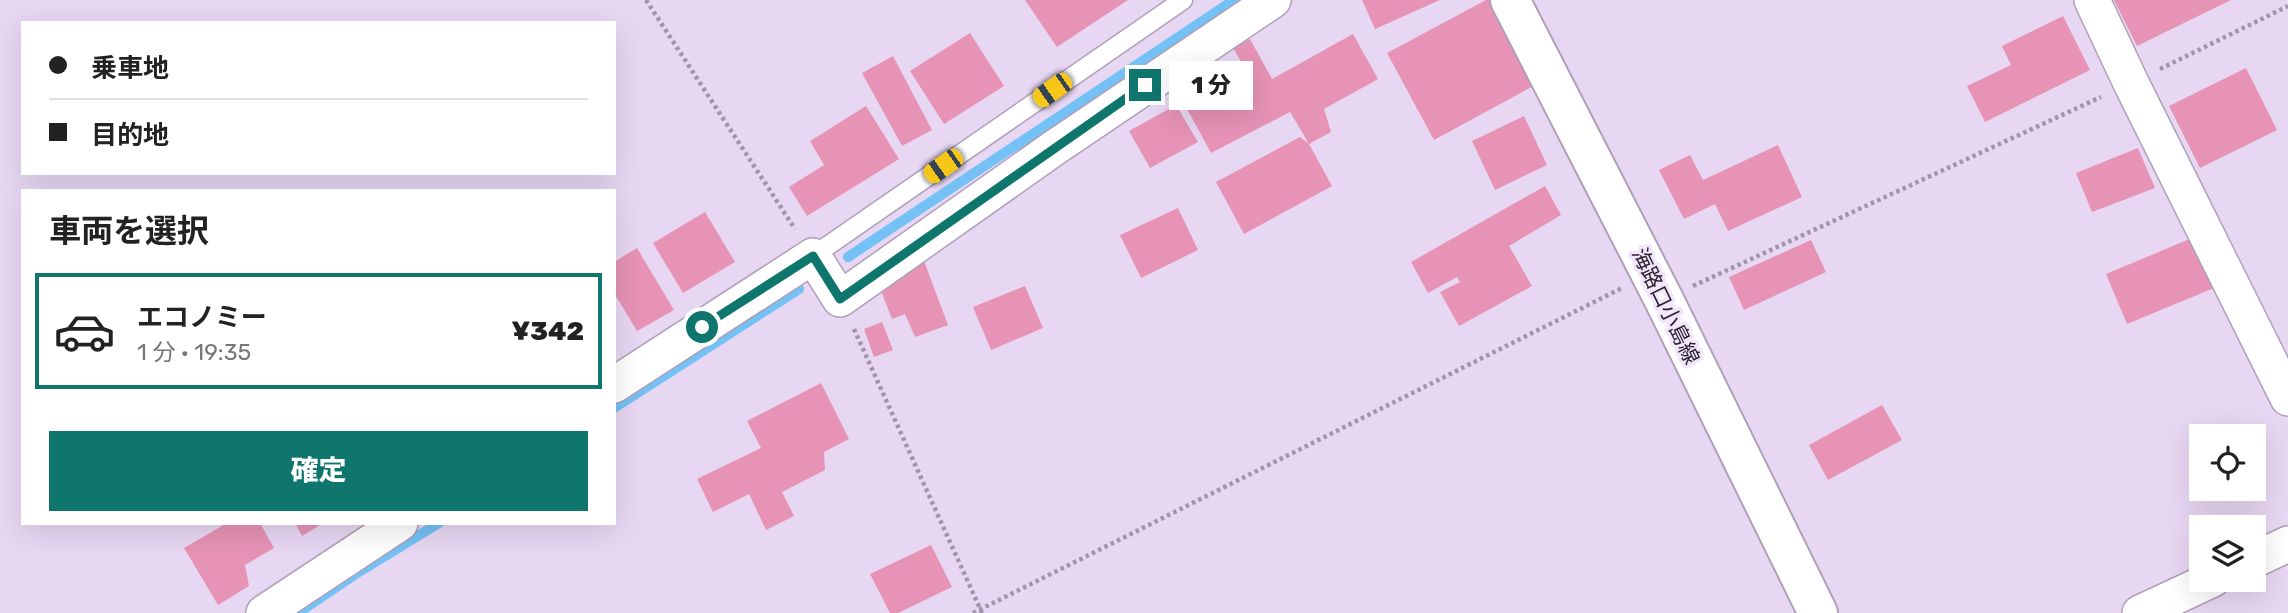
<!DOCTYPE html>
<html lang="ja">
<meta charset="utf-8">
<style>
:root{--surface:#fff;--page:#f6f6f6;--text:#222;--muted:#767676;--line:#e0e0e0;--accent:#0f766e}
body{margin:0;font-family:Rubik,"Noto Sans JP",sans-serif;background:var(--page);color:var(--text);height:100vh;display:flex;flex-direction:column;font-size:26px;white-space:nowrap}
*{box-sizing:border-box;margin:0}
p{font-size:23px;color:var(--muted)}
.icon{flex:none;width:38px;height:38px;fill:none;stroke:currentColor;stroke-width:2;stroke-linecap:round;stroke-linejoin:round}
.map{position:relative;flex:1;overflow:hidden}
.sheet{position:absolute;left:21px;top:189px;width:595px;height:336px;display:flex;flex-direction:column;background:var(--surface);border-radius:0px;box-shadow:0 7px 28px #0002}
.sheet>*{flex:none}
.top-card{position:absolute;left:21px;top:21px;width:595px;height:154px;border-radius:0px;box-shadow:0 7px 28px #0002;display:grid;align-content:center;height:154px;padding:0 28px;background:var(--surface)}
.tools{position:absolute;left:2189px;top:424px;display:grid;gap:14px}
.tools a{display:grid;place-items:center;width:77px;height:77px;border-radius:0px;background:var(--surface);box-shadow:0 7px 28px #0002;font-size:35px}
.end{position:absolute;width:32px;height:32px;margin:-16px;border:9px solid #0f766e;background:#fff;box-shadow:0 0 0 4px #fff}
.from{border-radius:50%}
.bubble{position:absolute;height:49px;border-radius:0px;background:var(--surface);box-shadow:0 7px 28px #0002;font-size:23px;font-weight:800;line-height:49px;text-align:center}
.car{position:absolute;width:21px;height:42px;margin:-21px -10px;border-radius:9px;box-shadow:0 0 5px 2px #0007;background:linear-gradient(#f5c518 24%,#345 0 40%,#f5c518 0 76%,#345 0 86%,#f5c518 0)}
.top-card b{display:flex;align-items:center;gap:24px;height:66px;font-size:26px}
.top-card b+b{border-top:2px solid var(--line)}
.top-card i{width:18px;height:18px;background:var(--text)}
ul{padding:0;list-style:none}
li{display:flex;align-items:center;gap:21px;height:116px;margin:0 14px 10px;padding:0 14px;border:4px solid transparent;border-radius:0px}
li div{flex:1}
li b{display:block;font-size:26px}
li em{font-style:normal;font-weight:800}
li.active{border-color:var(--accent)}
li>.icon{width:63px;height:63px;stroke-width:1.5}
h2{padding:0 28px;font-size:32px;line-height:84px}
.primary-button{display:flex;gap:14px;margin-top:auto;padding:14px 28px}
.primary-button a{flex:1;height:80px;border-radius:0px;background:var(--accent);color:#fff;font-size:28px;font-weight:800;line-height:80px;text-align:center}
.map>svg:first-child{display:block}
</style>
<div class="map">
<svg width="2288" height="613" viewBox="0 0 2288 613">
<rect width="100%" height="100%" fill="#e8d7f3"/>
<g fill="none" stroke-linecap="round" stroke-linejoin="round">
<!-- stream -->
<path stroke="#74c1f6" stroke-width="10" d="M848,257L1234,0
M614,408L799,289
M298,613L354,575L439,523"/>
</g>
<!-- building -->
<path fill="#e693b5" d="M1025,0H1128L1057,47Z
M1362,0H1440L1375,29Z
M1486,0H1492L1537,84L1434,140L1387,53Z
M2114,0H2231L2137,46Z
M2063,16L2090,70L1985,122L1967,86L2011,65L2002,46Z
M970,33L1004,86L944,124L910,71Z
M1353,34L1378,79L1324,109L1331,132L1309,144L1290,112L1211,153L1181,98L1242,63L1233,48L1250,39L1272,79Z
M893,56L932,130L902,146L862,73Z
M2246,68L2277,130L2200,168L2169,106Z
M1176,105L1198,142L1150,168L1129,131Z
M866,106L899,159L807,216L789,187L824,165L810,141Z
M1524,116L1547,165L1495,190L1472,141Z
M1300,137L1309,144L1332,186L1244,234L1216,182Z
M1778,145L1802,197L1728,231L1715,204L1684,219L1659,170L1690,155L1703,180Z
M2138,148L2155,188L2092,212L2076,173Z
M1545,186L1561,215L1509,246L1532,286L1459,326L1440,292L1460,282L1457,277L1428,293L1411,262Z
M1178,208L1198,250L1141,278L1120,235Z
M705,212L735,262L683,293L653,243Z
M2192,238L2214,288L2127,324L2106,274Z
M1811,240L1826,272L1744,310L1729,277Z
M637,248L674,310L637,331L614,293V262Z
M921,253L948,325L915,337L905,314L892,319L878,283Z
M1025,286L1043,328L991,350L973,307Z
M882,322L893,350L874,357L864,329Z
M821,383L849,439L824,452L825,470L782,492L794,516L766,530L749,494L713,512L697,479L761,448L747,421Z
M1882,405L1902,440L1828,480L1809,445Z
M227,523H260L274,548L245,565L249,586L218,605L184,548Z
M295,523H323L302,536Z
M931,545L952,587L898,613H890L870,574Z"/>
<g fill="none" stroke-linecap="round" stroke-linejoin="round">
<defs>
<path id="lane" d="M813,256L1183,0"/>
<path id="street" d="M2092,0L2131,83L2288,398
M614,385L813,256L840,299L1054,148L1273,0
M2254,560L2288,544
M264,613L400,523
M2140,613L2213,579"/>
<path id="secondary" d="M1510,0L1664,300L1818,613"/>
</defs>
<!-- lane casing -->
<use href="#lane" stroke="#af9fb9" stroke-width="21"/>
<!-- street casing -->
<use href="#street" stroke="#af9fb9" stroke-width="38"/>
<!-- secondary casing -->
<use href="#secondary" stroke="#af9fb9" stroke-width="42"/>
<!-- path -->
<path stroke="#a194a9" stroke-width="4.5" stroke-dasharray="3.5 3.5" stroke-linecap="butt" d="M646,0L795,229
M2160,69L2288,6
M1693,286L2101,97
M854,329L982,613
M973,613L1622,288"/>
<!-- lane -->
<use href="#lane" stroke="#fff" stroke-width="18"/>
<!-- street -->
<use href="#street" stroke="#fff" stroke-width="35"/>
<!-- secondary -->
<use href="#secondary" stroke="#fff" stroke-width="38"/>
</g>
<g fill="none" stroke-linecap="round" stroke-linejoin="round">
<!-- route -->
<path stroke="#0f766e" stroke-width="9" d="M702,327L813,256L840,299L1145,85"/>
</g>
<g text-anchor="middle" dominant-baseline="central" stroke-width="7" stroke-linejoin="round" paint-order="stroke">
<!-- street labels -->
<g font-size="21" fill="#28222c" stroke="#f3e6fc">
<text transform="translate(1666 306) rotate(64)">海路口小島線</text>
</g>
</g>
</svg>
<div class="tools">
<a><svg class="icon" aria-label="locate" viewBox="0 0 24 24"><circle cx="12" cy="12" r="6"/><path d="M12 2v4M12 18v4M2 12h4M18 12h4"/></svg></a>
<a><svg class="icon" aria-label="layers" viewBox="0 0 24 24"><path d="M12 4l9 5-9 5-9-5zM3 14l9 5 9-5"/></svg></a>
</div>
<i class="end from" style="left:702px;top:327px"></i>
<i class="end" style="left:1145px;top:85px"></i>
<div class="bubble" style="left:1169px;top:61px;width:84px">1 分</div>
<i class="car" style="left:1052px;top:90px;rotate:235deg"></i>
<i class="car" style="left:943px;top:166px;rotate:235deg"></i>
<div class="top-card">
<b><i class="from"></i>乗車地</b>
<b><i></i>目的地</b>
</div>
<section class="sheet">
<h2>車両を選択</h2>
<ul>
<li class="active"><svg class="icon" aria-label="car" viewBox="0 0 24 24"><path d="M5 17H2v-5l4-1 3-4h7l3 4 3 1v5h-3M9 17h6M6 11h13"/><circle cx="7" cy="17" r="2"/><circle cx="17" cy="17" r="2"/></svg><div><b>エコノミー</b><p>1 分 · 19:35</p></div><em>¥342</em></li>
</ul>
<div class="primary-button"><a>確定</a></div>
</section>
</div>
